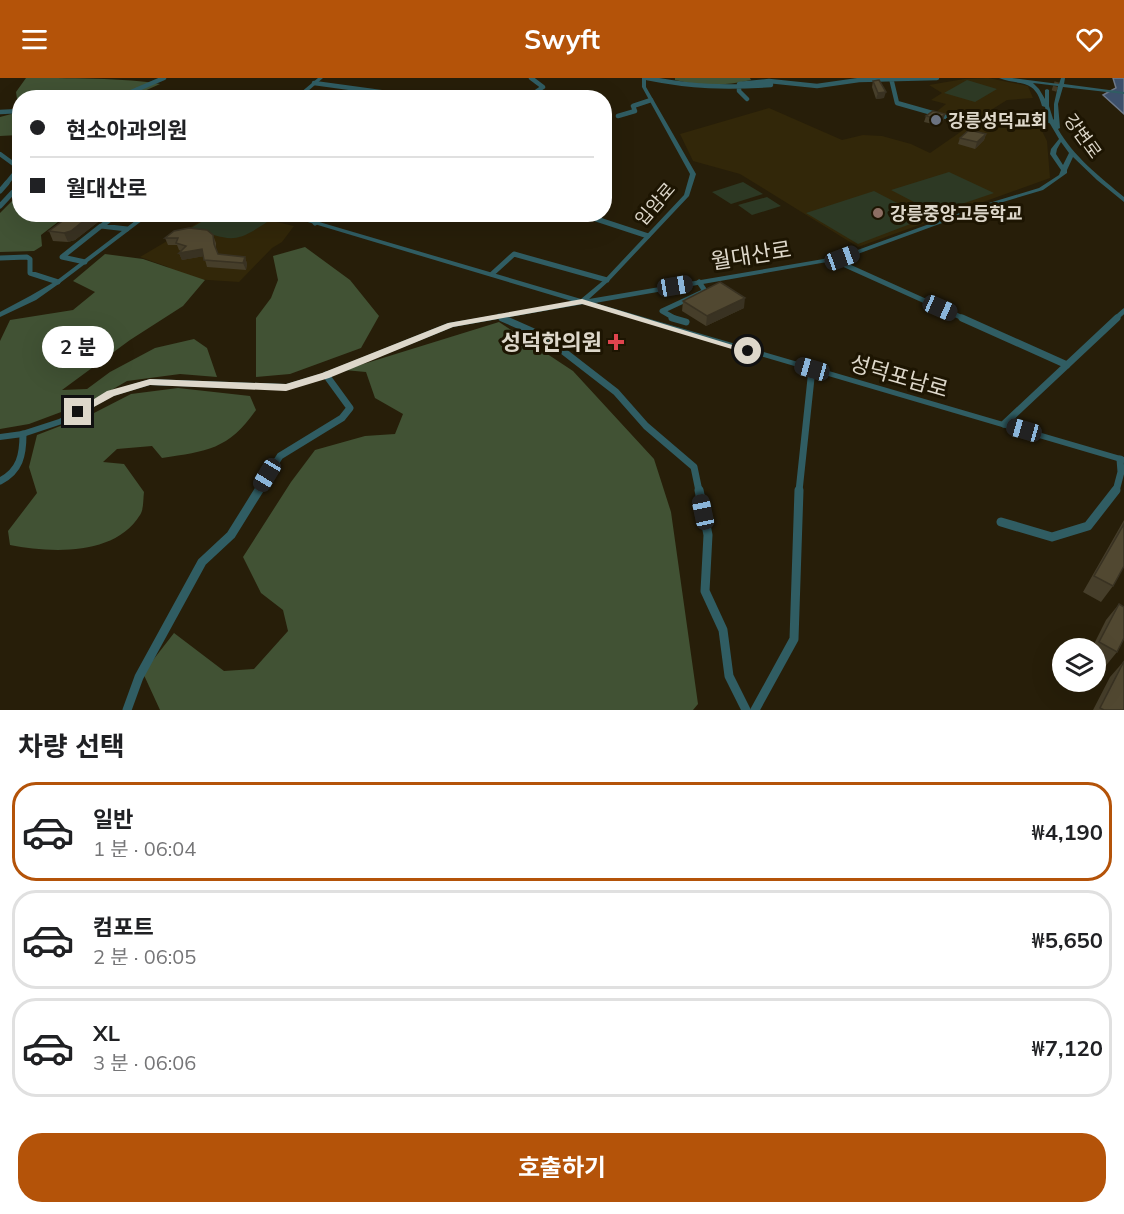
<!DOCTYPE html>
<html lang="ko">
<meta charset="utf-8">
<style>
:root{--surface:#fff;--page:#f2f2f2;--text:#202124;--muted:#757577;--line:#e0e0e0;--accent:#b45309}
body{margin:0;font-family:Mulish,"Noto Sans KR",sans-serif;background:var(--page);color:var(--text);height:100vh;display:flex;flex-direction:column;font-size:22px;white-space:nowrap}
*{box-sizing:border-box;margin:0}
p{font-size:20px;color:var(--muted)}
.icon{flex:none;width:33px;height:33px;fill:none;stroke:currentColor;stroke-width:2;stroke-linecap:round;stroke-linejoin:round}
.map{position:relative;height:632px;overflow:hidden}
.details{display:flex;flex-direction:column;background:var(--surface);flex:1}
.details>*{flex:none}
.hud{position:absolute;left:12px;top:12px;width:600px;height:132px;border-radius:24px;box-shadow:0 6px 24px #0002;display:grid;align-content:center;height:132px;padding:0 18px;background:var(--surface)}
.tools{position:absolute;left:1052px;top:560px;display:grid;gap:12px}
.tools a{display:grid;place-items:center;width:54px;height:54px;border-radius:50%;background:var(--surface);box-shadow:0 6px 24px #0002;font-size:30px}
.end{position:absolute;width:27px;height:27px;margin:-14px;border:8px solid #ddd7ca;background:#111;box-shadow:0 0 0 3px #111}
.from{border-radius:50%}
.bubble{position:absolute;height:42px;border-radius:21px;background:var(--surface);box-shadow:0 6px 24px #0002;font-size:20px;font-weight:700;line-height:42px;text-align:center}
.car{position:absolute;width:18px;height:36px;margin:-18px -9px;border-radius:8px;box-shadow:0 0 4px 2px #0007;background:linear-gradient(#222 24%,#8ab4d8 0 40%,#222 0 76%,#8ab4d8 0 86%,#222 0)}
.hud b{display:flex;align-items:center;gap:21px;height:57px;font-size:22px}
.hud b+b{border-top:2px solid var(--line)}
.hud i{width:15px;height:15px;background:var(--text)}
ul{padding:0;list-style:none}
li{display:flex;align-items:center;gap:18px;height:99px;margin:0 12px 9px;padding:0 6px;border:3px solid var(--line);border-radius:24px}
li div{flex:1}
li b{display:block;font-size:22px}
li em{font-style:normal;font-weight:700}
li.selected{border-color:var(--accent)}
li>.icon{width:54px;height:54px;stroke-width:1.5}
h2{padding:0 18px;font-size:27px;line-height:72px}
.action{display:flex;gap:12px;margin-top:auto;padding:12px 18px}
.action a{flex:1;height:69px;border-radius:24px;background:var(--accent);color:#fff;font-size:24px;font-weight:700;line-height:69px;text-align:center}
header{display:flex;justify-content:space-between;align-items:center;height:78px;padding:0 18px;background:var(--accent);color:#fff;font-size:27px;font-weight:700}
.map>svg:first-child{display:block}
</style>
<header><svg class="icon" aria-label="menu" viewBox="0 0 24 24"><path d="M4 6h16M4 12h16M4 18h16"/></svg>Swyft<svg class="icon" aria-label="heart" viewBox="0 0 24 24"><path d="M12 20l-8-8c-3-5 5-10 8-4 3-6 11-1 8 4z"/></svg></header>
<div class="map">
<svg width="1124" height="632" viewBox="0 0 1124 632">
<rect width="100%" height="100%" fill="#271e09"/>
<!-- built -->
<path fill="#322709" d="M988,0L1028,8L1033,20L1007,22L975,42L936,34L946,26L931,22L942,15L929,7L964,1Z
M769,30L842,62L863,57L882,58L911,66L930,75L972,46L1021,41L1038,45L1047,63L1050,100L858,169L740,96L693,83L680,56Z
M211,137H246L294,148L282,164L272,170L239,204L193,201L172,193L168,189L140,179Z"/>
<!-- green -->
<path fill="#2d3924" d="M967,2L997,11L975,24L944,15Z
M949,94L994,115L935,135L891,112Z
M743,104L763,116L731,126L712,114Z
M874,113L926,140L858,166L806,135Z
M767,119L781,128L752,137L738,127Z
M213,137H242L267,144C232,168 230,161 191,150Z"/>
<!-- forest -->
<path fill="#415234" d="M26,0C61,0 130,0 160,6L131,19L20,20L19,22L17,21L16,14Z
M675,0H750L751,2C725,8 700,8 675,2Z
M19,34V57L0,58V39Z
M19,116L20,136L67,137L41,157L42,168L34,173L0,174V135Z
M305,169L350,202L379,238L361,270L290,296L256,299V240L271,220L278,202L273,178Z
M105,176L143,181L205,202L183,228L130,262L62,312L87,311L110,294L155,270L194,261L207,270L217,299L180,296L127,303L96,321L29,346L0,351V263L10,242L73,232L95,214L73,203Z
M499,244L573,293L654,381L671,434L698,626L693,632H160L143,595L174,555L224,593L254,591L288,553L283,532L261,515L243,479L291,404L315,372L365,358L395,356L403,336L375,320L366,294L344,292Z
M178,310L250,318L256,332C228,372 207,373 162,380L152,368L117,371L103,384L124,386L144,414C143,421 144,431 140,437C115,478 51,475 10,467L8,453L37,415L29,389L37,357L94,335L131,316Z"/>
<!-- water -->
<path fill="#3d506b" stroke="#6d7888" stroke-width="1.5" d="M1113,0H1124V36L1103,17L1116,10Z"/>
<g fill="none" stroke-linecap="round" stroke-linejoin="round">
<!-- tertiary-tunnel -->
<path stroke="#423a26" stroke-width="5" stroke-dasharray="5 2" stroke-linecap="butt" d="M1054,13L1057,4"/>
<!-- minor-far3 -->
<path stroke="#305d63" stroke-width="4.5" d="M647,0C692,9 725,10 771,7
M891,0L897,25L964,44L1027,37L1054,44
M314,5L424,20
M117,20L164,0
M527,20L543,9L531,0
M747,21L739,13V6L769,3L817,8L859,2L937,0
M0,34L20,33
M618,38L635,33L633,28L651,22
M0,76L15,87V95L6,106"/>
<!-- minor-far2 -->
<path stroke="#305d63" stroke-width="5" d="M0,113L7,105
M0,128L13,114L20,111
M581,136L648,158
M315,145L326,136
M103,147L114,138
M0,180L27,179L30,181V195L58,204
M834,182L965,241
M85,184L62,179L101,148L127,151
M492,196L514,176L607,202
M499,238L506,241
M676,241L662,233L705,213L699,204
M1115,241L1124,233"/>
<!-- minor-far1 -->
<path stroke="#305d63" stroke-width="7" d="M502,240L545,259L616,314L646,348L694,389L699,413
M672,240L686,244
M962,240L1067,287
M1004,346L1117,240
M0,403C20,393 23,377 23,356
M258,413L280,378L342,340L350,330L326,297
M799,413L812,291
M1116,413L1121,394L1120,381"/>
<!-- minor -->
<path stroke="#305d63" stroke-width="9" d="M699,412L708,457L705,513L723,552L729,598L746,632
M1001,444L1052,459L1088,448L1116,412
M127,632L139,599L202,484L231,457L259,412
M755,632L794,561L799,412"/>
<!-- tertiary -->
<path fill="#305d63" fill-rule="evenodd" d="M318,0H323L300,20H294Z
M642,0H646V9L696,96L689,118L609,203L589,221L841,178L979,128L1039,110L1059,97L1061,92L1050,76L1051,71L1059,61L1049,44L1045,29L1042,28C1035,0 1020,8 999,0H1012L1059,6L1061,0H1065L1064,6L1124,14V16L1063,9L1058,26L1060,50L1058,51C1073,78 1100,99 1124,119V124L1097,102L1073,79L1067,92V95L1043,112L983,130L844,181L595,225L1124,379V385L584,226L453,249L329,299L286,312L150,307L113,318L65,345L23,359L0,362V356L22,353L59,341L107,314L150,301L286,306L323,295L448,245L575,224L281,136H292L581,221L605,201L684,117L690,96L642,9ZM1033,5L1058,8L1054,26V44L1049,28V12L1047,11L1045,12V21L1039,11ZM1061,64L1069,75L1063,87L1056,76L1057,71Z
M146,136H154L139,145L60,205L36,222L0,239V234L30,218L56,203L135,143Z"/>
</g>
<!-- wall -->
<path fill="#463e2a" d="M873,3L884,20L876,21L872,9Z
M945,36L943,43L937,47L924,44L926,38Z
M986,56L984,62L975,71L958,66L960,60Z
M98,144L75,162L68,164L53,163L49,153Z
M213,157L216,165V171L218,176L245,179L247,186L246,192L207,189L204,178L182,182L179,175L181,173L179,172L177,167H168L165,160Z
M683,223L744,230L706,248L682,233Z
M1124,442V488L1113,508L1101,524L1083,514Z
M1119,526L1117,574L1104,590L1095,585V570H1092L1106,542Z
M1124,583V632H1093L1110,599Z"/>
<!-- shaded-wall -->
<path fill="#393222" d="M886,14L884,20L876,21L878,15Z
M945,36L943,43L937,47L939,41Z
M986,56L984,62L975,71L977,64Z
M92,136H95L98,144L75,162L68,164L64,155Z
M202,171L205,178L182,182L179,175Z
M245,179L247,186L246,192L243,185Z
M745,220L744,230L706,248L707,238Z"/>
<!-- building -->
<path fill="#514831" stroke="#393222" stroke-width="1.5" d="M879,2L886,14L878,15L873,3Z
M933,33L945,36L939,41L926,38Z
M969,52L986,56L977,64L960,60Z
M72,136H92L71,153L64,155L49,153Z
M189,150L207,152L213,157L214,166L218,176L245,179L243,185L204,182L202,171L179,175L186,168L176,165L178,160H165L174,153Z
M720,204L745,220L707,238L683,223Z
M1124,446V488L1113,508L1094,498Z
M1119,526L1124,529V560L1117,574L1099,564Z
M1124,583V632H1104L1100,630Z"/>
<!-- route -->
<path fill="#ddd7ca" d="M582,221L752,273L745,275L582,226L453,249L329,300L286,313L150,307L114,318L81,336L78,337L73,334L107,313L150,301L286,306L322,295L448,245Z"/>
<!-- markers -->
<circle fill="#6b7280" stroke="#1d1502" stroke-width="2" cx="936" cy="42" r="6"/>
<circle fill="#8d6e63" stroke="#1d1502" stroke-width="2" cx="878" cy="135" r="6"/>
<path fill="#e0444e" stroke="#1d1502" stroke-width="2" d="M613 255h6v6h6v6h-6v6h-6v-6h-6v-6h6z"/>
<g text-anchor="middle" dominant-baseline="central" stroke-width="6" stroke-linejoin="round" paint-order="stroke">
<!-- far-poi labels -->
<g font-size="18" font-weight="bold" fill="#ddd7ca" stroke="#1d1502" text-anchor="start">
<text x="948" y="42">강릉성덕교회</text>
<text x="890" y="135">강릉중앙고등학교</text>
</g>
<!-- far-street labels -->
<g font-size="18" fill="#ddd7ca" stroke="#1d1502">
<text transform="translate(1083 58) rotate(54)">강변로</text>
<text transform="translate(655 126) rotate(-49)">입암로</text>
</g>
<!-- street labels -->
<g font-size="22" fill="#ddd7ca" stroke="#1d1502">
<text transform="translate(751 177) rotate(-9)">월대산로</text>
<text transform="translate(899 298) rotate(16)">성덕포남로</text>
</g>
<!-- poi labels -->
<g font-size="22" font-weight="bold" fill="#ddd7ca" stroke="#1d1502" text-anchor="end">
<text x="602" y="264">성덕한의원</text>
</g>
</g>
</svg>
<div class="tools">
<a><svg class="icon" aria-label="layers" viewBox="0 0 24 24"><path d="M12 4l9 5-9 5-9-5zM3 14l9 5 9-5"/></svg></a>
</div>
<i class="end from" style="left:748px;top:273px"></i>
<i class="end" style="left:78px;top:334px"></i>
<div class="bubble" style="left:42px;top:248px;width:72px">2 분</div>
<i class="car" style="left:842px;top:180px;rotate:70deg"></i>
<i class="car" style="left:675px;top:208px;rotate:80deg"></i>
<i class="car" style="left:940px;top:230px;rotate:114deg"></i>
<i class="car" style="left:812px;top:291px;rotate:286deg"></i>
<i class="car" style="left:1024px;top:352px;rotate:286deg"></i>
<i class="car" style="left:267px;top:397px;rotate:211deg"></i>
<i class="car" style="left:703px;top:434px;rotate:348deg"></i>
<div class="hud">
<b><i class="from"></i>현소아과의원</b>
<b><i></i>월대산로</b>
</div>
</div>
<section class="details">
<h2>차량 선택</h2>
<ul>
<li class="selected"><svg class="icon" aria-label="car" viewBox="0 0 24 24"><path d="M5 17H2v-5l4-1 3-4h7l3 4 3 1v5h-3M9 17h6M6 11h13"/><circle cx="7" cy="17" r="2"/><circle cx="17" cy="17" r="2"/></svg><div><b>일반</b><p>1 분 · 06:04</p></div><em>₩4,190</em></li>
<li><svg class="icon" aria-label="car" viewBox="0 0 24 24"><path d="M5 17H2v-5l4-1 3-4h7l3 4 3 1v5h-3M9 17h6M6 11h13"/><circle cx="7" cy="17" r="2"/><circle cx="17" cy="17" r="2"/></svg><div><b>컴포트</b><p>2 분 · 06:05</p></div><em>₩5,650</em></li>
<li><svg class="icon" aria-label="car" viewBox="0 0 24 24"><path d="M5 17H2v-5l4-1 3-4h7l3 4 3 1v5h-3M9 17h6M6 11h13"/><circle cx="7" cy="17" r="2"/><circle cx="17" cy="17" r="2"/></svg><div><b>XL</b><p>3 분 · 06:06</p></div><em>₩7,120</em></li>
</ul>
<div class="action"><a>호출하기</a></div>
</section>
